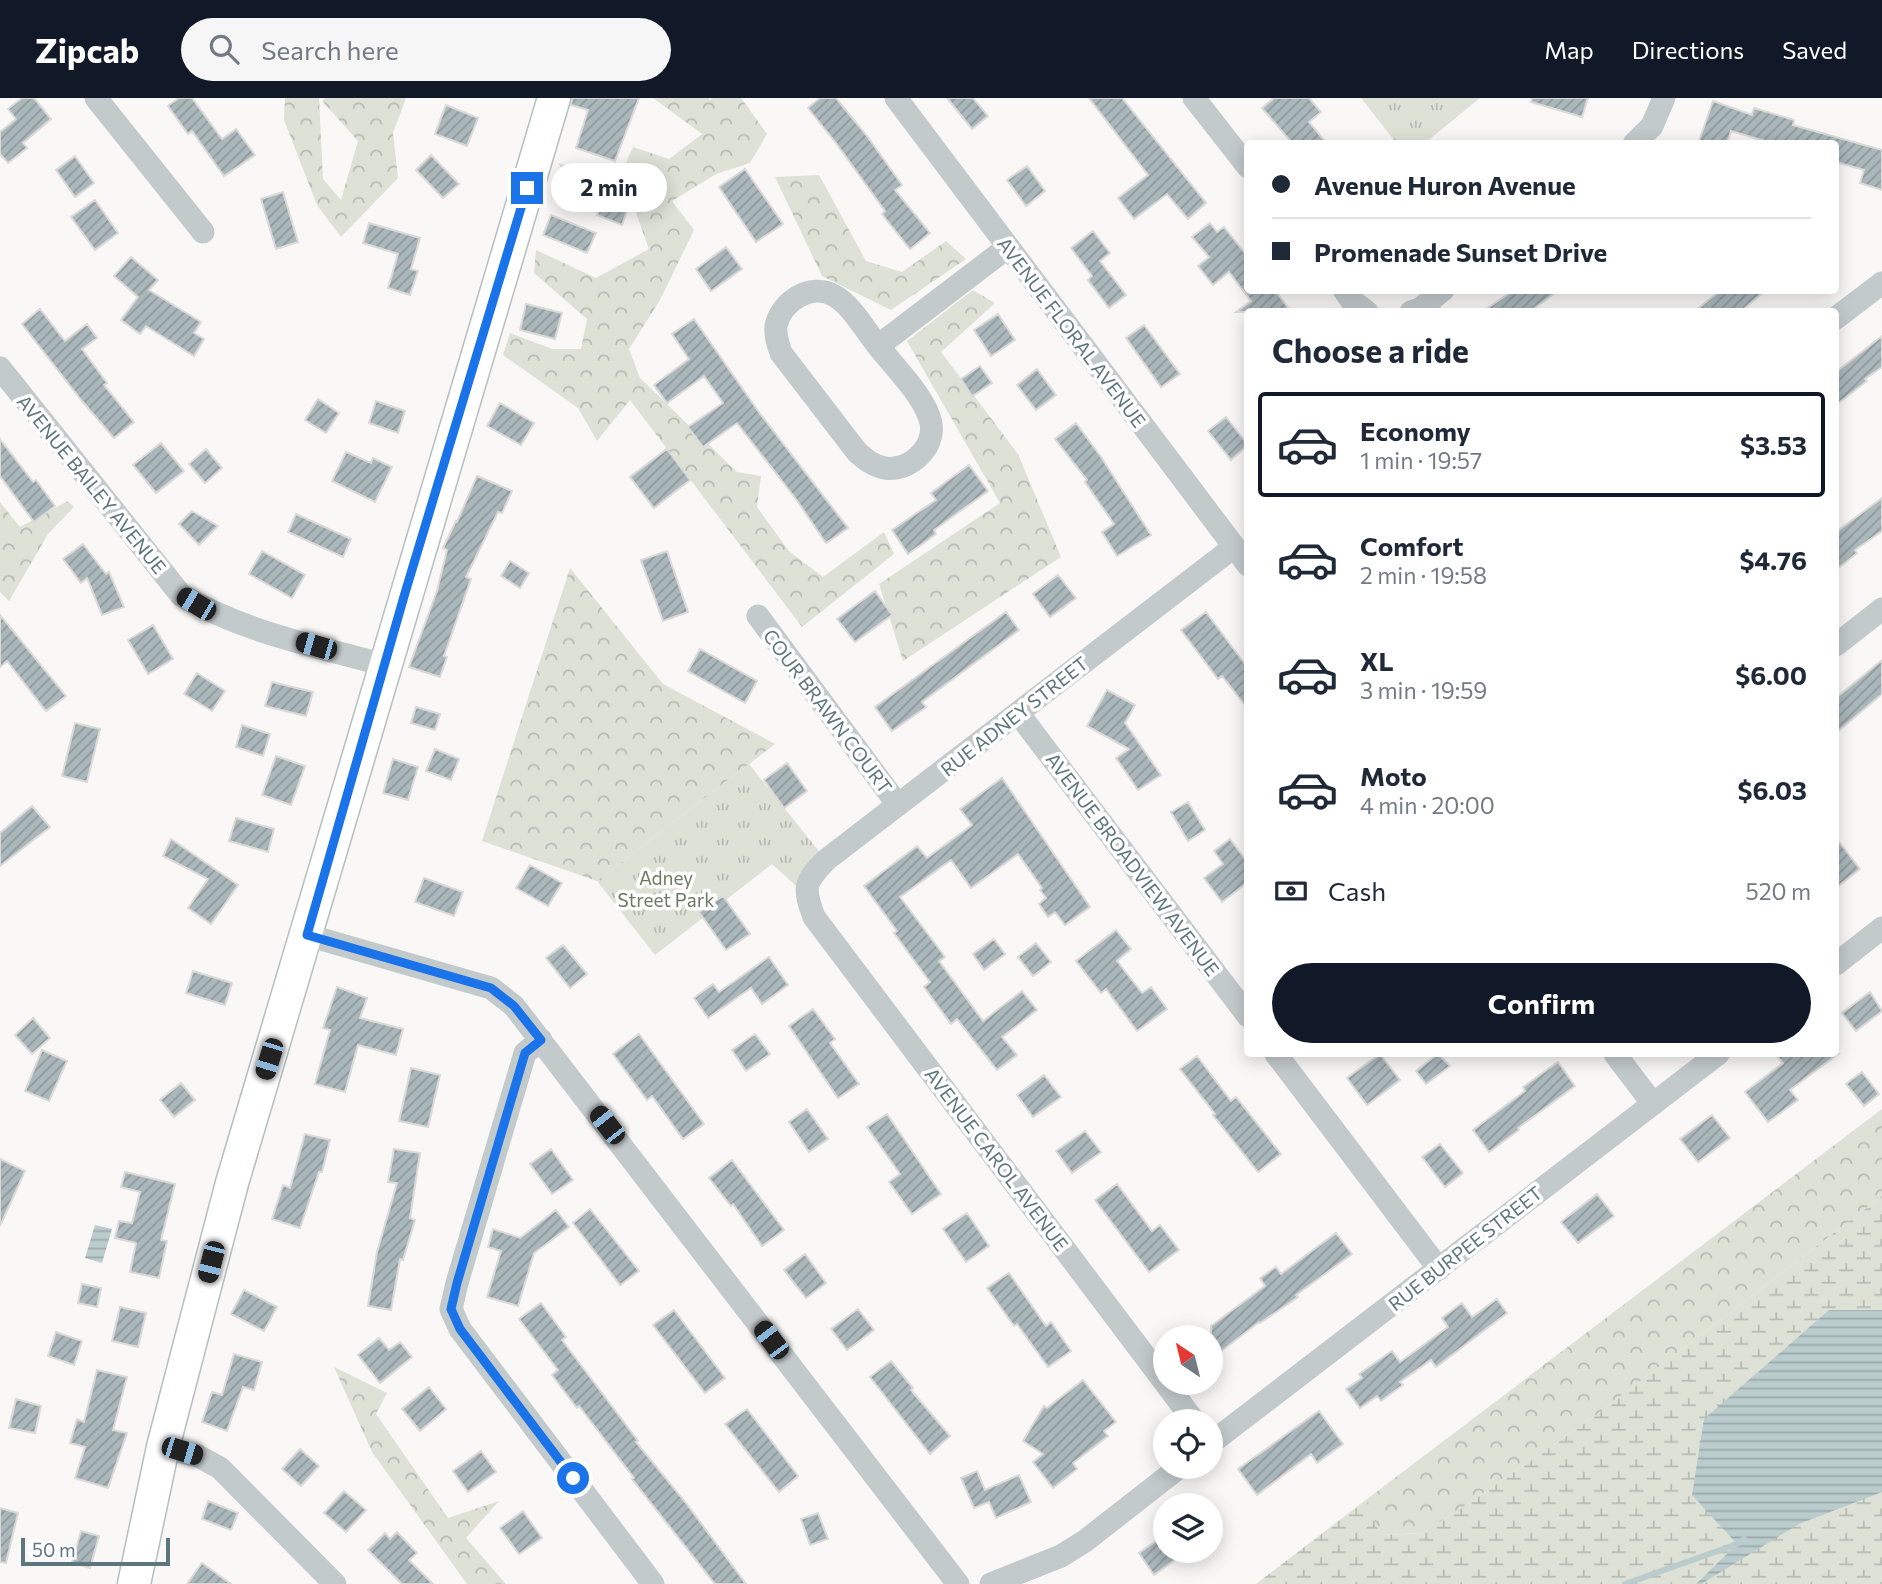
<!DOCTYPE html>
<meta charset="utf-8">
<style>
:root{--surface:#fff;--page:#f6f6f7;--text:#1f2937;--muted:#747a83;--line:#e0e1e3;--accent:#111827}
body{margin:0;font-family:Commissioner,sans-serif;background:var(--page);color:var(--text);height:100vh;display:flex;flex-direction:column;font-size:26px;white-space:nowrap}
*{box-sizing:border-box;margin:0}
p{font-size:23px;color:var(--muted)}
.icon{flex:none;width:38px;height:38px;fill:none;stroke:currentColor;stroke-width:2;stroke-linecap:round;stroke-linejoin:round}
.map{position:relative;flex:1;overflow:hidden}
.drawer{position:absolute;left:1244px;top:210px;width:595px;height:749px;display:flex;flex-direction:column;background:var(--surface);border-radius:7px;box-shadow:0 4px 18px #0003}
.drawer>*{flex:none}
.hud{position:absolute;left:1244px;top:42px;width:595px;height:154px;border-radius:7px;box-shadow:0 4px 18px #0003;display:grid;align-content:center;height:154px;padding:0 28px;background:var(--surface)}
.needle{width:46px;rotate:325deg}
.fabs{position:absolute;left:1153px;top:1227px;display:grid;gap:14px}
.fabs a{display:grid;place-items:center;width:70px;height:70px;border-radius:50%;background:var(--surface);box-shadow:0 4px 18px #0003;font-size:35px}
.scale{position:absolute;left:21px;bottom:18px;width:149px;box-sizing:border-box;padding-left:7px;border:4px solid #5d767e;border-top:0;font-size:19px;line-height:24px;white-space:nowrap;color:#5d767e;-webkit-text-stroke:5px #fff;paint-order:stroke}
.end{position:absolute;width:32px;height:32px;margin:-16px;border:9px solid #1a73e8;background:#fff;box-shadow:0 0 0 4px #fff}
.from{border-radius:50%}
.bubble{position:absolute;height:49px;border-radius:24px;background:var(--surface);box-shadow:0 4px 18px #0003;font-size:23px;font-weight:700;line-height:49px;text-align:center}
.car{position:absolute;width:21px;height:42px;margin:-21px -10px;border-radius:9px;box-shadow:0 0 5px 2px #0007;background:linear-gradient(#222 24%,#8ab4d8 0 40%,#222 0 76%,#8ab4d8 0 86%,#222 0)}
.hud b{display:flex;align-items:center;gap:24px;height:66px;font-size:26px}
.hud b+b{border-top:2px solid var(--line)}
.hud i{width:18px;height:18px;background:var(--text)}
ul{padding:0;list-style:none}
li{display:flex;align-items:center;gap:21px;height:105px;margin:0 14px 10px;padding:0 14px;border:4px solid transparent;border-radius:7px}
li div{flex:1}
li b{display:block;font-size:26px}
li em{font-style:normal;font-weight:700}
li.current{border-color:var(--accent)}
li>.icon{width:63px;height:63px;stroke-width:1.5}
h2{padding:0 28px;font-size:32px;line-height:84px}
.pay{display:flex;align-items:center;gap:18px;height:77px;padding:0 28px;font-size:26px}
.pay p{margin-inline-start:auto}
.button{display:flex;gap:14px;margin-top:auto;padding:14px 28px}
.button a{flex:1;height:80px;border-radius:42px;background:var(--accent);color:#fff;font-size:28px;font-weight:700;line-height:80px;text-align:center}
header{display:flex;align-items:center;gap:42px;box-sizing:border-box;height:98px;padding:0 35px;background:var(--accent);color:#fff}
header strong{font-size:33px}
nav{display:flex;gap:38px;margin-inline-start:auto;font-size:24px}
.search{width:490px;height:63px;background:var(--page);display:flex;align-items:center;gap:18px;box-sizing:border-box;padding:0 24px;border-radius:38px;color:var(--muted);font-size:26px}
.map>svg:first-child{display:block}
</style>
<header>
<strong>Zipcab</strong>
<div class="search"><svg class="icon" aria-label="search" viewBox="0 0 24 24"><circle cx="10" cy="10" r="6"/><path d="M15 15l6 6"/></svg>Search here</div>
<nav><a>Map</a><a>Directions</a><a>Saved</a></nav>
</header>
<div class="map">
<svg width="1882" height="1486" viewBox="0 0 1882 1486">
<defs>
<pattern id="forest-crowns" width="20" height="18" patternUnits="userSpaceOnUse" patternTransform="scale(1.75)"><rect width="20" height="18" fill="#dde1d6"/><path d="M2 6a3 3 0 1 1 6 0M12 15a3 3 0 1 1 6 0" fill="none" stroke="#b6bbb3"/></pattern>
<pattern id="wetland-marsh" width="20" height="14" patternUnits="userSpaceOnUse" patternTransform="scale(1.75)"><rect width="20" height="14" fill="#dde1d6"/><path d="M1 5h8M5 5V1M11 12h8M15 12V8" fill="none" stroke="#b6bbb3"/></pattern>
<pattern id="park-tufts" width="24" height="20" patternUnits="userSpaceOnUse" patternTransform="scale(1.75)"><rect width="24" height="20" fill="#dde1d6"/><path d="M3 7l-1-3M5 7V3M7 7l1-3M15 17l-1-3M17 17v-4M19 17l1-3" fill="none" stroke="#b6bbb3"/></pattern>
<pattern id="water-rules" width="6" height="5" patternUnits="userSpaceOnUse" patternTransform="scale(1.75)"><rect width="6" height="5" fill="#bbcccd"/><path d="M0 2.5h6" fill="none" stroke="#9baaac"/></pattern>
<pattern id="building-hatch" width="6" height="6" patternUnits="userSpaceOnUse" patternTransform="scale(1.75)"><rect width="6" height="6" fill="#aab7bb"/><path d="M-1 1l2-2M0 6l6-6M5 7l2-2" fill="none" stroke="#8e999d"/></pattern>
</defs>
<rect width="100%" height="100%" fill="#f9f8f6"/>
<!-- forest -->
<path fill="url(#forest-crowns)" d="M285,0H319L323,81L341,102L358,43L322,3L325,0H406L393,35L398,80L341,139L317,107L284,22Z
M653,0H708L710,2L712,0H741L767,36L750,65L716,76L672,103L694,132L660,202L629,251L640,280L737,374L761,378L757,409L789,453L823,479L884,434L894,456L802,529L630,302L597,343L578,310L503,257L510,235L552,251H581L587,221L534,175L536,152L596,180L649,151L635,112L614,97L584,102L558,65L618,82L633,49L669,61L702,36Z
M819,77L866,163L902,174L946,143L966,161L891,212L822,178L775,79Z
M973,192L995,205L941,254L1018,356L1061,459L903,563L879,486L1000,405L907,243Z
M68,403L74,409L48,436L9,503L0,494V404L20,429Z
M570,470L663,586L775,646L597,783L482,743Z
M1882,1011V1098L1591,1321L1456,1414L1423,1435L1379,1437L1367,1401Z
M334,1269L387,1295L376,1316L448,1420L499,1403L466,1440L506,1486H467L372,1354Z"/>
<!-- wetland -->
<path fill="url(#wetland-marsh)" d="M1882,1098V1486H1256L1367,1401L1380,1437L1423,1435L1456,1414L1591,1321Z"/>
<!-- park -->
<path fill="url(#park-tufts)" d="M1361,0H1480L1425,45L1397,46Z
M749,666L826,762L805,796L772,766L655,857L597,783Z"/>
<!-- water -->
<path fill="url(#water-rules)" d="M95,1127L112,1131L102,1165L85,1160Z
M1829,1212H1882V1394L1799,1426L1701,1486H1696L1737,1446L1692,1397L1704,1321Z"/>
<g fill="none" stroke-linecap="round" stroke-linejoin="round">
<!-- stream -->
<path stroke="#bbcccd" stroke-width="6" d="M1625,1486L1737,1446L1744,1441"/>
</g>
<!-- building -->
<path fill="url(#building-hatch)" stroke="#dbdad8" stroke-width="2" d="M22,0H34L51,21L23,45L27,50L8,65L0,56V34L16,21L8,11Z
M179,0H192L222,41L236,31L255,57L224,78L192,33L188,36L168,8Z
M572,0H639L615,63L576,50L588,12L571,7Z
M820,0H836L867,38L902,87L895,92L930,135L910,151L882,116L885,113L836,45L808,10Z
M947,0H973L988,18L972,31Z
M1089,0H1122L1206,105L1188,121L1167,96L1134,121L1118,100L1148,77Z
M1274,0H1309L1321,14L1309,24L1327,46H1293L1262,10Z
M1532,0H1588L1582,19L1531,4Z
M1713,3L1752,17L1754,10L1794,22L1793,27L1882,52V92L1860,85L1864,72L1836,64V46H1775L1731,33L1727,46H1698Z
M446,7L478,20L467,48L435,36Z
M431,57L459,86L443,100L416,72Z
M75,58L94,85L75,99L56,72Z
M1027,68L1045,93L1026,108L1007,82Z
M745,71L783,126L756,144L719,89Z
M283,94L298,144L276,151L261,101Z
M604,101L628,110L622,127L597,117Z
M95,102L118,135L95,152L71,119Z
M551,117L596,135L587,155L543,137Z
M369,125L420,140L411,171L418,173L410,197L388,190L398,156L363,145Z
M1210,125L1217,134L1224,129L1248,159V192H1275L1291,214H1236L1251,203L1229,174L1213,187L1198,168L1209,159L1192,139Z
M1093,133L1110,155L1100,163L1126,197L1109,210L1088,182L1092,178L1071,150Z
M726,149L742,171L711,193L696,171Z
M131,159L158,182L149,192L201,224L194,235L204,241L194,258L146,228L140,236L121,222L138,199L114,178Z
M1514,192H1559L1529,214H1482Z
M1721,192H1766L1740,214H1694Z
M526,206L562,215L555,241L520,232Z
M40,211L65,243L87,226L97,240L82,251L107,285L104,287L134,324L114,340L82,303L22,226Z
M998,216L1015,242L991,258L974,232Z
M694,221L758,313L848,430L826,445L796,401L737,325L703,349L688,329L723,305L704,278L667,305L654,287L689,261L672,236Z
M1144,227L1180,276L1161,289L1126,240Z
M1882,238V269L1865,281L1867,283L1836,307V274Z
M980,268L992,285L972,298L961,281Z
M1037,271L1056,297L1036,312L1017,287Z
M318,301L339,315L326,335L305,322Z
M376,303L405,313L398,335L369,325Z
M500,305L534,325L521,347L487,328Z
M1226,319L1248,347L1231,362L1208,333Z
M1076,325L1101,359L1151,437L1117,458L1102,434L1114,426L1085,384L1087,382L1055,341Z
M0,341L33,384L36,382L55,408L34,424L0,378Z
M161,345L184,373L156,395L133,367Z
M206,351L222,370L205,385L189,366Z
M667,351L690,382L654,410L630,379Z
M346,354L371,365L373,360L392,369L375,404L332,383Z
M969,367L988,393L934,432L936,436L908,456L892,432L936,402L931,395Z
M477,378L512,393L502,415L498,414L466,479L471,481L444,558L447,559L440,579L409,569L437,493L447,452L443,450L456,423L457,424Z
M1882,400V433L1855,452L1857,455L1836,472V434Z
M192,413L218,428L199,447L179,426Z
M296,416L351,441L343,459L288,434Z
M83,446L106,476L109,474L124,509L102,517L87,480L81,485L63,461Z
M262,453L305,477L292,500L249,476Z
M667,453L688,514L663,523L641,462Z
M510,463L529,475L520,490L501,478Z
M1058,477L1076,500L1050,519L1033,496Z
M875,493L892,517L855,544L837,521Z
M1006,514L1019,532L922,604L926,609L892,633L875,609Z
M1206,514L1248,570V611L1222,578L1218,581L1181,532Z
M0,517L66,598L46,613L7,563L0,569Z
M153,527L173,561L148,576L128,542Z
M700,551L757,583L745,605L688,573Z
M1882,562V596L1836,635V600Z
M197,575L225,593L212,613L184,596Z
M272,584L313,594L306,618L265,608Z
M1107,592L1135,607L1125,625L1161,677L1138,692L1116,660L1129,651L1087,628Z
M416,609L440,616L435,632L411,625Z
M75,625L100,631L87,684L62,678Z
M242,627L270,636L263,658L236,649Z
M435,651L459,661L451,682L426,673Z
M276,658L305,668L291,707L262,697Z
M393,661L418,669L408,702L383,695Z
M787,665L807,693L784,710L764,682Z
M1002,680L1090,809L1065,827L1055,814L1048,819L1039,806L1046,800L1040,792L1042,790L1018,756L971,790L951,762L900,799L945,859L939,863L983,923L1022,893L1037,912L1002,939L1017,957L997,972L957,921L951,926L924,889L930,884L894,835L897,833L864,788L917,748L927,760L972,727L960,711Z
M1188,704L1205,732L1188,743L1171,714Z
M32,708L50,729L0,768V735Z
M236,720L274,731L268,754L229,743Z
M1836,740L1860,771L1836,790Z
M171,741L238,787L211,826L188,810L208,781L163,758Z
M1230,741L1248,765V784L1222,804L1204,780L1223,766L1214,753Z
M530,767L562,785L548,808L516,790Z
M424,780L463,794L454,818L415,804Z
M723,798L750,836L726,852L699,814Z
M1116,832L1131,851L1117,863L1142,895L1151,889L1167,911L1137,933L1106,891L1101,895L1076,863Z
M994,841L1005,856L984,872L973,856Z
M1036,845L1051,864L1033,878L1018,859Z
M563,847L587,876L570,890L546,860Z
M769,859L788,887L762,906L751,890L708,920L694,900L713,886L719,894Z
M193,873L232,885L225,907L186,895Z
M337,889L367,900L360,920L403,931L396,957L358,947L345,994L315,986L330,932L323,930Z
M1870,894L1882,913L1856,933L1842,915Z
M813,911L835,941L830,945L859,986L838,1000L789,928Z
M33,920L50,940L32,956L15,937Z
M639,936L704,1026L683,1041L652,998L647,1002L613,956Z
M755,936L770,956L746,973L732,952Z
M42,952L67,963L49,1003L25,993Z
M1380,956L1400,982L1367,1007L1347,980Z
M1438,956L1450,968L1426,986L1416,973Z
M1775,956H1838L1790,992L1798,1002L1768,1024L1745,994L1783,965Z
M1197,958L1231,1003L1236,999L1281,1056L1258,1074L1213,1017L1215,1016L1180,971Z
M1558,964L1575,988L1518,1030L1519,1032L1489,1054L1473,1032L1525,993L1523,989Z
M411,970L440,977L428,1029L399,1023Z
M1862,974L1879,996L1864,1008L1846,986Z
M1044,977L1061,999L1033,1019L1017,997Z
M181,985L195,1002L174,1019L160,1002Z
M807,1011L828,1041L809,1054L789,1024Z
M887,1016L941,1096L912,1116L889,1084L900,1076L867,1029Z
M1712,1017L1730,1040L1698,1064L1680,1041Z
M1085,1033L1101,1054L1072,1075L1056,1053Z
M305,1036L330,1042L322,1074H319L300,1130L272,1121L283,1087L290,1090Z
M1440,1046L1463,1075L1445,1089L1422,1059Z
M394,1051L420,1055L410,1120L415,1122L403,1162L400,1161L391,1212L368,1208L377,1154L397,1085L388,1084Z
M551,1051L573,1082L552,1096L530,1066Z
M0,1061L25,1073L0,1128Z
M732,1062L784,1132L762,1148L733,1106L731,1108L709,1080Z
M125,1074L175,1086L161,1142L167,1143L159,1180L130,1174L136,1145L115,1140L119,1123L132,1125L140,1094L121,1089Z
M1117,1086L1152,1133L1160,1127L1179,1152L1149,1174L1095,1102Z
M1597,1096L1614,1118L1578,1145L1561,1124Z
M590,1111L639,1173L620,1187L573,1125Z
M556,1112L569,1129L534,1155L518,1208L487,1199L501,1153L488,1149L493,1131L520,1140Z
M967,1115L989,1148L966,1164L943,1131Z
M1336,1135L1352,1156L1296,1197L1298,1199L1260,1225L1259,1224L1211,1261V1228L1265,1188L1260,1180L1276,1169L1281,1176Z
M805,1156L826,1185L806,1200L784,1172Z
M1009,1175L1046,1228L1051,1224L1071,1253L1048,1269L1017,1226L1014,1228L987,1190Z
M82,1186L101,1190L97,1209L78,1205Z
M244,1192L277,1209L264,1233L231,1216Z
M1497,1201L1507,1215L1436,1269L1431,1262L1400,1284L1403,1287L1381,1303L1377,1298L1360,1310L1346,1291L1362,1280L1359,1276L1392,1253L1400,1264L1448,1229L1442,1220L1462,1205L1472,1219Z
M541,1205L566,1239L562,1242L638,1343L636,1344L686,1405L746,1486H715L632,1381L634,1380L579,1308L577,1310L552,1277L558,1272L519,1221Z
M120,1209L146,1215L138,1249L112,1243Z
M858,1211L874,1232L847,1252L831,1231Z
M674,1212L725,1280L705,1295L653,1227Z
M56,1234L82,1243L74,1267L48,1258Z
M379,1240L389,1252L400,1244L412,1259L380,1285L358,1257Z
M234,1256L262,1264L254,1292L243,1289L227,1333L202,1324L212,1294L222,1297Z
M891,1263L913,1290L911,1292L950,1338L930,1356L870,1279Z
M97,1272L127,1279L113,1332L127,1335L108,1390L75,1380L85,1349L70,1345L77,1321L84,1324Z
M1083,1282L1116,1324L1104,1333L1108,1338L1073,1365L1077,1371L1053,1390L1033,1364L1043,1356L1023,1343L1044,1308L1047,1310Z
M429,1289L446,1311L420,1333L402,1311Z
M16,1301L41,1308L35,1335L9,1330Z
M747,1311L798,1378L779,1394L725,1326Z
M1319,1313L1343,1346L1317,1365L1311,1356L1257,1397L1238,1371Z
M300,1351L319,1368L301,1388L282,1371Z
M481,1353L496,1374L468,1394L453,1373Z
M977,1373L985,1392L1019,1377L1031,1404L996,1420L989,1404L974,1410L961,1380Z
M344,1393L366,1412L346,1434L324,1415Z
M208,1403L238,1415L231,1432L202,1421Z
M0,1410L18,1415L6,1465L0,1464Z
M523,1413L542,1440L519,1456L500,1430Z
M818,1415L828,1441L810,1447L801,1421Z
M81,1433L99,1438L90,1470L72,1465Z
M397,1434L417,1455L409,1462L433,1486H402L368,1452L385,1435L390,1441Z
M1166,1436V1452H1188L1154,1477L1139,1455Z
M202,1465L231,1486H187Z"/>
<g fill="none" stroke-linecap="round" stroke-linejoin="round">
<defs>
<path id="secondary" d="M134,1486L163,1349L232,1085L554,0"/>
</defs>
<!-- secondary casing -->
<use href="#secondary" stroke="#b5bec1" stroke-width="35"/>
<!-- street -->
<path stroke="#c3cacc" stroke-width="23" d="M96,0L203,134
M896,0L1248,467
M1194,0L1248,69
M1634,46L1652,28L1664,0
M1344,192L1351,202L1367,214
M1411,214L1420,211L1443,192
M1836,220L1882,185
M878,248C894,268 920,294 929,318C940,345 912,374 885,370C873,368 865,361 857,354L781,255C778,246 775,238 776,228C781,203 812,184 835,198C852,208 865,232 878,248L1008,149
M0,270L181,497C243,534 316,548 384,567
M758,518L898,707
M1836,547L1882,511
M1018,615L1248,918
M307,837L491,890L514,908L958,1486
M1836,866L1882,830
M541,942L525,955L457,1185L451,1211L460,1231L653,1486
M1276,956L1439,1171
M1615,956L1653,1006
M1194,1323L814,819C803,789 804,785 826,762L1234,449
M1211,1345L1718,956
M163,1349L198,1358L220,1370L335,1486
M991,1486L1061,1458L1085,1443L1181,1368"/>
<!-- secondary -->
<use href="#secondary" stroke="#fff" stroke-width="32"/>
</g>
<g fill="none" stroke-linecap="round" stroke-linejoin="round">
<!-- route -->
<path stroke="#1a73e8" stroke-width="9" d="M527,90L405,495L307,837L491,890L514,908L541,942L525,955L457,1185L451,1211L460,1231L573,1380"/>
</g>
<g text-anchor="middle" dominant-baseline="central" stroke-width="7" stroke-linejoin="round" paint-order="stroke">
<!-- street labels -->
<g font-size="19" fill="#5d767e" stroke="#fff">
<text transform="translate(1072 234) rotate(53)">AVENUE FLORAL AVENUE</text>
<text transform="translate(92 386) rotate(51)">AVENUE BAILEY AVENUE</text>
<text transform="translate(828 613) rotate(53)">COUR BRAWN COURT</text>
<text transform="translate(1014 618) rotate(-38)">RUE ADNEY STREET</text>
<text transform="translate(1133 766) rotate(53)">AVENUE BROADVIEW AVENUE</text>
<text transform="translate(997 1061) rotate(53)">AVENUE CAROL AVENUE</text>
<text transform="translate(1465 1150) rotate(-38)">RUE BURPEE STREET</text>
</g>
<!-- park labels -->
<g font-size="19" fill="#6b7a60" stroke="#fff">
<text x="666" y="779">Adney<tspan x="666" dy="22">Street Park</tspan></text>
</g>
</g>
</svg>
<div class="fabs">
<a><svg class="needle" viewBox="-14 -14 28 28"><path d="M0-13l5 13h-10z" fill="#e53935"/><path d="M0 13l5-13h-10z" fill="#747a83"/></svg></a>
<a><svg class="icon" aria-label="locate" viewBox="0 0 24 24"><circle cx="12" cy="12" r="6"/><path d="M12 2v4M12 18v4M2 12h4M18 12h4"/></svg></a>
<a><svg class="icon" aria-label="layers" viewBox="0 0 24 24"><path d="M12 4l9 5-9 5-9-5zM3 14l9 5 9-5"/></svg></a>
</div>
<div class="scale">50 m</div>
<i class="end from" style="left:573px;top:1380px"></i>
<i class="end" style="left:527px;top:90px"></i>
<div class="bubble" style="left:551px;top:65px;width:116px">2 min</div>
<i class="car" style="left:196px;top:506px;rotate:301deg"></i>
<i class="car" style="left:316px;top:548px;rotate:286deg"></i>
<i class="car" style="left:269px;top:961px;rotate:197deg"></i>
<i class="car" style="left:607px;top:1027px;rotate:322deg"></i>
<i class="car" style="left:211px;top:1164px;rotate:194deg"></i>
<i class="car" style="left:771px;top:1242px;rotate:323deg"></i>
<i class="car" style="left:182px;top:1353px;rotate:107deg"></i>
<div class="hud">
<b><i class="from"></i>Avenue Huron Avenue</b>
<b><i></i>Promenade Sunset Drive</b>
</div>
<section class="drawer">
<h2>Choose a ride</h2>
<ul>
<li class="current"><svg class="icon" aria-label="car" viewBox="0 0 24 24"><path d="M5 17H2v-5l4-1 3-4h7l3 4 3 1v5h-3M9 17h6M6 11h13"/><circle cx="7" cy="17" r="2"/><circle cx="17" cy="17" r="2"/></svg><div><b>Economy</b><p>1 min · 19:57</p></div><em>$3.53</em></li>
<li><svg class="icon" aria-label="car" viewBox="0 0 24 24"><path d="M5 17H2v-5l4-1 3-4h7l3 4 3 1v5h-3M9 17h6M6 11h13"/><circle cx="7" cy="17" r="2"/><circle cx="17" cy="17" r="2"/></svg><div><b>Comfort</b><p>2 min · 19:58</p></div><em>$4.76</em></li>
<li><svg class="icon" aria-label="car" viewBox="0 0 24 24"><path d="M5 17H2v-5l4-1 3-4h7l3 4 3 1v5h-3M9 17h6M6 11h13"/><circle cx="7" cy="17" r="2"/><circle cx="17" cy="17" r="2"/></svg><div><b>XL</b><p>3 min · 19:59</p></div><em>$6.00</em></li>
<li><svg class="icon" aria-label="car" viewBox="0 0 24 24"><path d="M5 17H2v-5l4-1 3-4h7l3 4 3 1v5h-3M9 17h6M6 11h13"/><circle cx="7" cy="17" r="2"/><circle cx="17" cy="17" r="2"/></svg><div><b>Moto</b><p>4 min · 20:00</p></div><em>$6.03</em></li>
</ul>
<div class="pay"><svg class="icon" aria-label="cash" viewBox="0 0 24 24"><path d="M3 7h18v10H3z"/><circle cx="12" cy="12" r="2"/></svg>Cash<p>520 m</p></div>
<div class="button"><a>Confirm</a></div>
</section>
</div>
